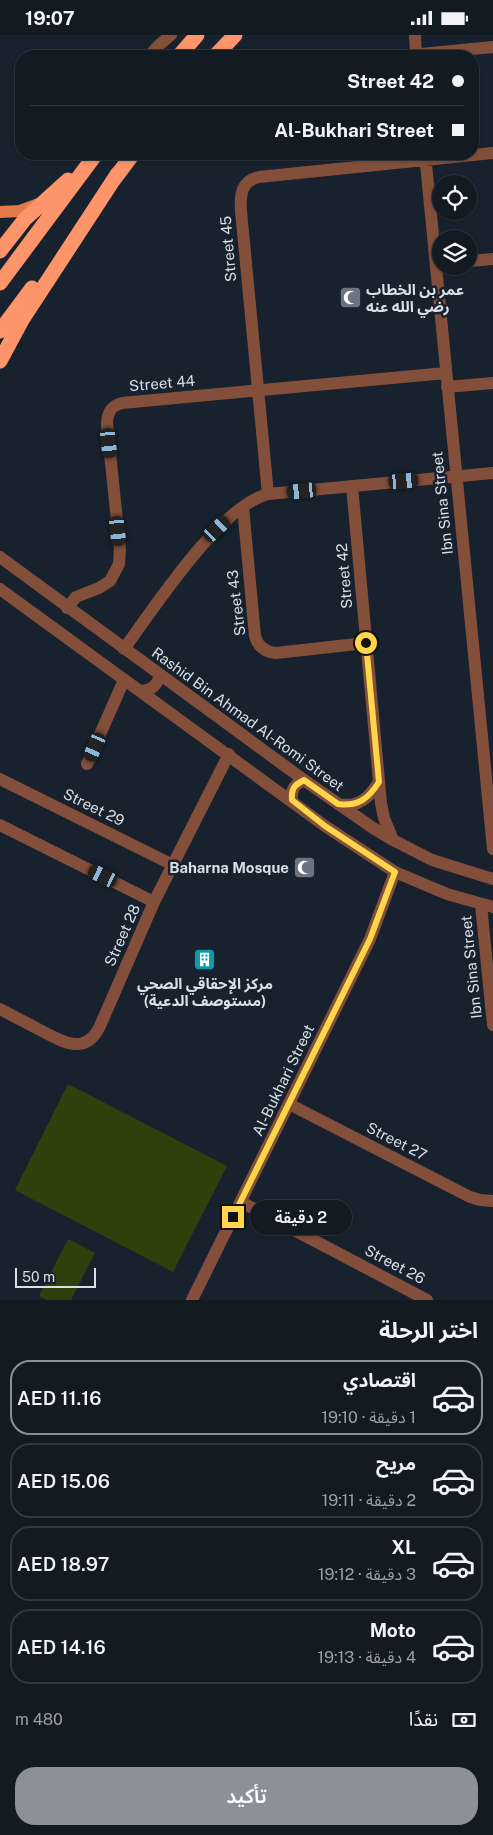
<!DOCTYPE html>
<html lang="ar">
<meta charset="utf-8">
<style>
:root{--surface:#121a22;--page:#1f272f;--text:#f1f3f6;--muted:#9ca1a5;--line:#313840;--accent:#8c9099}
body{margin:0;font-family:"Public Sans","Noto Sans Arabic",sans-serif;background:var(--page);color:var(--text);direction:rtl;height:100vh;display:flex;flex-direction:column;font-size:19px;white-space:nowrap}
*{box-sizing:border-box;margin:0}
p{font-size:16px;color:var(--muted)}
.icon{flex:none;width:28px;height:28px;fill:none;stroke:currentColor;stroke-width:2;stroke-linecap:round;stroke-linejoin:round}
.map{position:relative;height:1265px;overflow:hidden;direction:ltr}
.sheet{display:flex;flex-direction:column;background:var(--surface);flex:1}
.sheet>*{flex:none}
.guide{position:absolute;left:15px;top:15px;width:464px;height:110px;border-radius:20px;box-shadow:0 1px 4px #0004,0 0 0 1px var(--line);direction:rtl;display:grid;align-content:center;height:110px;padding:0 15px;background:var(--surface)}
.tools{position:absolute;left:432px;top:140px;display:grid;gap:10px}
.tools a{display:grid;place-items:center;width:45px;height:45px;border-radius:50%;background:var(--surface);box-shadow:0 1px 4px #0004,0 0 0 1px var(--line);font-size:25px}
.scale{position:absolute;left:15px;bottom:12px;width:81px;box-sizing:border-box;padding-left:5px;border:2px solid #d8dfe7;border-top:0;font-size:14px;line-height:18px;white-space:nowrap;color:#d8dfe7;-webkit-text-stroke:4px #18222e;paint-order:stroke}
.end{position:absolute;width:22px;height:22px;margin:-11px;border:6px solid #ffd54a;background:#111;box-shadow:0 0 0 2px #111}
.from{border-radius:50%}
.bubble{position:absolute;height:35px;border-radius:18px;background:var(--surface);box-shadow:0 1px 4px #0004,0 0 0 1px var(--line);font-size:16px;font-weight:600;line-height:35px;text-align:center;direction:rtl}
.car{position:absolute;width:15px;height:30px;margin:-15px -8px;border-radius:6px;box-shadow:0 0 4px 1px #0007;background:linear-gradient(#222 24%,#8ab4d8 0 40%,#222 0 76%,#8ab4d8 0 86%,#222 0)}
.guide b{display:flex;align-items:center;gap:18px;height:48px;font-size:19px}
.guide b+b{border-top:1px solid var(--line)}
.guide i{width:12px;height:12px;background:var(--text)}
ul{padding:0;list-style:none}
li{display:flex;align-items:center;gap:15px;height:75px;margin:0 10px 8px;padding:0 5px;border:2px solid var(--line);border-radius:20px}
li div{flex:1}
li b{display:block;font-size:19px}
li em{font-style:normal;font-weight:600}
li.selected{border-color:var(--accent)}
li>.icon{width:45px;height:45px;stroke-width:1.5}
h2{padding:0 15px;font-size:22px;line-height:60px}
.pay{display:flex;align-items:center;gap:12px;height:55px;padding:0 15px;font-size:19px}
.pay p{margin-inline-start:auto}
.button{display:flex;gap:10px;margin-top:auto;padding:10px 15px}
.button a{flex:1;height:58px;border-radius:20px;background:var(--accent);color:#fff;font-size:20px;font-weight:600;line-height:58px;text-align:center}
.status{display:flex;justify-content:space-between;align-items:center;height:35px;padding:0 25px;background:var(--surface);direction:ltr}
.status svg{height:14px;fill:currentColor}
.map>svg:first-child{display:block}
</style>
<div class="status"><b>19:07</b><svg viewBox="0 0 49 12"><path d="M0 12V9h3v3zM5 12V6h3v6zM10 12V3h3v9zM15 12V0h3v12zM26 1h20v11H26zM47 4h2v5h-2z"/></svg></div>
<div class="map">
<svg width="493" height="1265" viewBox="0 0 493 1265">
<rect width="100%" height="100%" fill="#18222e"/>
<!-- green -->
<path fill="#2d410d" d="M68,1049L227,1131L173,1237L15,1155Z
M68,1204L95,1218L71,1265H47L39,1261Z"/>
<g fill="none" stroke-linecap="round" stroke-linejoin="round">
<!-- minor -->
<path stroke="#834f3a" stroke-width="12" d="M415,0L416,21
M149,21L159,10L171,0
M400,21L493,12
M425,119L493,814
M469,226L493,224
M447,352L493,348
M352,451L381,768L384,783L393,805
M268,459L241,176C240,160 241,146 259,142L493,118
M243,472L255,601C258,612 265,617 276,618L366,608
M0,522L304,745L373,793L393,805L432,825L493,844
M0,554L325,791L395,837L447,859L493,872
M67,573L76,562L99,553L110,546L119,529L120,514L107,390C107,379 110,371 122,368L446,338
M124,614C154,573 220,471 268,459L493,438
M140,656C152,655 157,651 160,640
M87,729L124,645
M0,744L173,830
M292,765C291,754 294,750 304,745
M339,769C358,773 369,763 379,747
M0,790L154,867
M481,870L493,990
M0,974C13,981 25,987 38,994C60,1005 85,1023 100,991L154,867L229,719
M289,1069L470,1162L480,1165L493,1166
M241,1167L427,1265
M192,1265L370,904L395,837"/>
<!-- major -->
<path stroke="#e5794c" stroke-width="12" d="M0,177L20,176L39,169"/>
<!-- highway -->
<path stroke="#fd946a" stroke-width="15" d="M179,21L197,0
M215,21L235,0
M112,147L133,119
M0,216L25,184L68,145
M0,248L96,119
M0,296L32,253
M0,326L22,285L118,138"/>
</g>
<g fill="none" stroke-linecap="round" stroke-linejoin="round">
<!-- route -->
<path stroke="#ffd54a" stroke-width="6" d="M233,1182L370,904L395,837L325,791L292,765C291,754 294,750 304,745L338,769C358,772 369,763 379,747L366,608"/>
</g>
<!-- icons -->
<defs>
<symbol id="mosque-square" viewBox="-11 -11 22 22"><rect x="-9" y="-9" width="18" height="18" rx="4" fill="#6b7280" stroke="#18222e"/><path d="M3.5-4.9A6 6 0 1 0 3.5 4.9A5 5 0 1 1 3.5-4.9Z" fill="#fff"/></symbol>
<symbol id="building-square" viewBox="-11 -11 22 22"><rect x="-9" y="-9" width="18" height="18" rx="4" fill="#0f9aa8" stroke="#18222e"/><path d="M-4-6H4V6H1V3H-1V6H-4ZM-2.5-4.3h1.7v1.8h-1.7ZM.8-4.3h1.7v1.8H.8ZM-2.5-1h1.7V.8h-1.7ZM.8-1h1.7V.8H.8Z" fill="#fff"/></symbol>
</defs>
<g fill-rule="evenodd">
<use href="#mosque-square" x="338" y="250" width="25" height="25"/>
<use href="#mosque-square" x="292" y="820" width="25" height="25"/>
<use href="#building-square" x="192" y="912" width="25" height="25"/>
</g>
<g text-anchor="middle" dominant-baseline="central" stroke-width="5" stroke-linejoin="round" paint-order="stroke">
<!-- street labels -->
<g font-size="15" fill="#d8dfe7" stroke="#18222e">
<text transform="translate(228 214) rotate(-95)">Street 45</text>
<text transform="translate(162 348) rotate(-5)">Street 44</text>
<text transform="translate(442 468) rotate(-96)">Ibn Sina Street</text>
<text transform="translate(344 541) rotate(-95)">Street 42</text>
<text transform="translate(236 568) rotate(-97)">Street 43</text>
<text transform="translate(248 684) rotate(36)">Rashid Bin Ahmad Al-Romi Street</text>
<text transform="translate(94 772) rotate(26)">Street 29</text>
<text transform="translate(122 900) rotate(-66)">Street 28</text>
<text transform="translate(471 932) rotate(-96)">Ibn Sina Street</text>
<text transform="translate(283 1045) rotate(-64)">Al-Bukhari Street</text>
<text transform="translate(397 1106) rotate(27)">Street 27</text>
<text transform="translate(395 1229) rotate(28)">Street 26</text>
</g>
<!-- poi labels -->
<g font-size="15" font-weight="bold" fill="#d8dfe7" stroke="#18222e" text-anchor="start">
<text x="366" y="254">عمر بن الخطاب<tspan x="366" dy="17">رضي الله عنه</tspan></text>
<text x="289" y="832" text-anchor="end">Baharna Mosque</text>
<text x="205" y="948" text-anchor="middle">مركز الإحقاقي الصحي<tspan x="205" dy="17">(مستوصف الدعية)</tspan></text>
</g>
</g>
</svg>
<div class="tools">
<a><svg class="icon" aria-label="locate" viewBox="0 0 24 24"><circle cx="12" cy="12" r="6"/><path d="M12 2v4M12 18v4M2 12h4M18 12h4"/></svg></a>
<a><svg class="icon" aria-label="layers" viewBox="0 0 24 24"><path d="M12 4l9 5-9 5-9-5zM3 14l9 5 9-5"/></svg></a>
</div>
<div class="scale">50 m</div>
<i class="end from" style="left:366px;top:608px"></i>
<i class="end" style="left:233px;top:1182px"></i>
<div class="bubble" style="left:250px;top:1165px;width:102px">2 دقيقة</div>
<i class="car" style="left:109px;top:408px;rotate:174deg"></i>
<i class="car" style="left:404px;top:446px;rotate:85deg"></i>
<i class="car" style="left:302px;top:456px;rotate:264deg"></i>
<i class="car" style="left:217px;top:494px;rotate:47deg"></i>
<i class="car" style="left:118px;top:496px;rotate:174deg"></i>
<i class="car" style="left:95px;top:712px;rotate:204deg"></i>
<i class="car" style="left:103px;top:841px;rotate:296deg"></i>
<div class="guide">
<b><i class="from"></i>Street 42</b>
<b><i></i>Al-Bukhari Street</b>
</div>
</div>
<section class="sheet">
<h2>اختر الرحلة</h2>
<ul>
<li class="selected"><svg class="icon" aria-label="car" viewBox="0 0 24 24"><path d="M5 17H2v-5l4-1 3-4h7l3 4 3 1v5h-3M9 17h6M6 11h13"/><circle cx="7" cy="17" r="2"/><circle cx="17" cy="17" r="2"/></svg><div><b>اقتصادي</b><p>1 دقيقة · 19:10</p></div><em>AED 11.16</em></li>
<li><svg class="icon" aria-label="car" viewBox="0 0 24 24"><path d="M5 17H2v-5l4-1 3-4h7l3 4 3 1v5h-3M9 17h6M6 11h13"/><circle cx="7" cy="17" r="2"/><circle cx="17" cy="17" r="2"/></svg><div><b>مريح</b><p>2 دقيقة · 19:11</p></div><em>AED 15.06</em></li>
<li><svg class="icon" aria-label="car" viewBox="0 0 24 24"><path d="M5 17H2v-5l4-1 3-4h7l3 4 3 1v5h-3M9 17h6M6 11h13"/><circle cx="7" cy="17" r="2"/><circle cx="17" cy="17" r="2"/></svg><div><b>XL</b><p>3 دقيقة · 19:12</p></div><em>AED 18.97</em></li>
<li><svg class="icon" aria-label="car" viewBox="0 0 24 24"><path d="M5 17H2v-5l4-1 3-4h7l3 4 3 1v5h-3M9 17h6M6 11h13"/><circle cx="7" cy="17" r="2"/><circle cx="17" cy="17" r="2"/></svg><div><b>Moto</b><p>4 دقيقة · 19:13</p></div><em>AED 14.16</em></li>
</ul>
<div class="pay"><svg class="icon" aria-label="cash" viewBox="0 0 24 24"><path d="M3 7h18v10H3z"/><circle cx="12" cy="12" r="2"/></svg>نقدًا<p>480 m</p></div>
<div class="button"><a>تأكيد</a></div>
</section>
